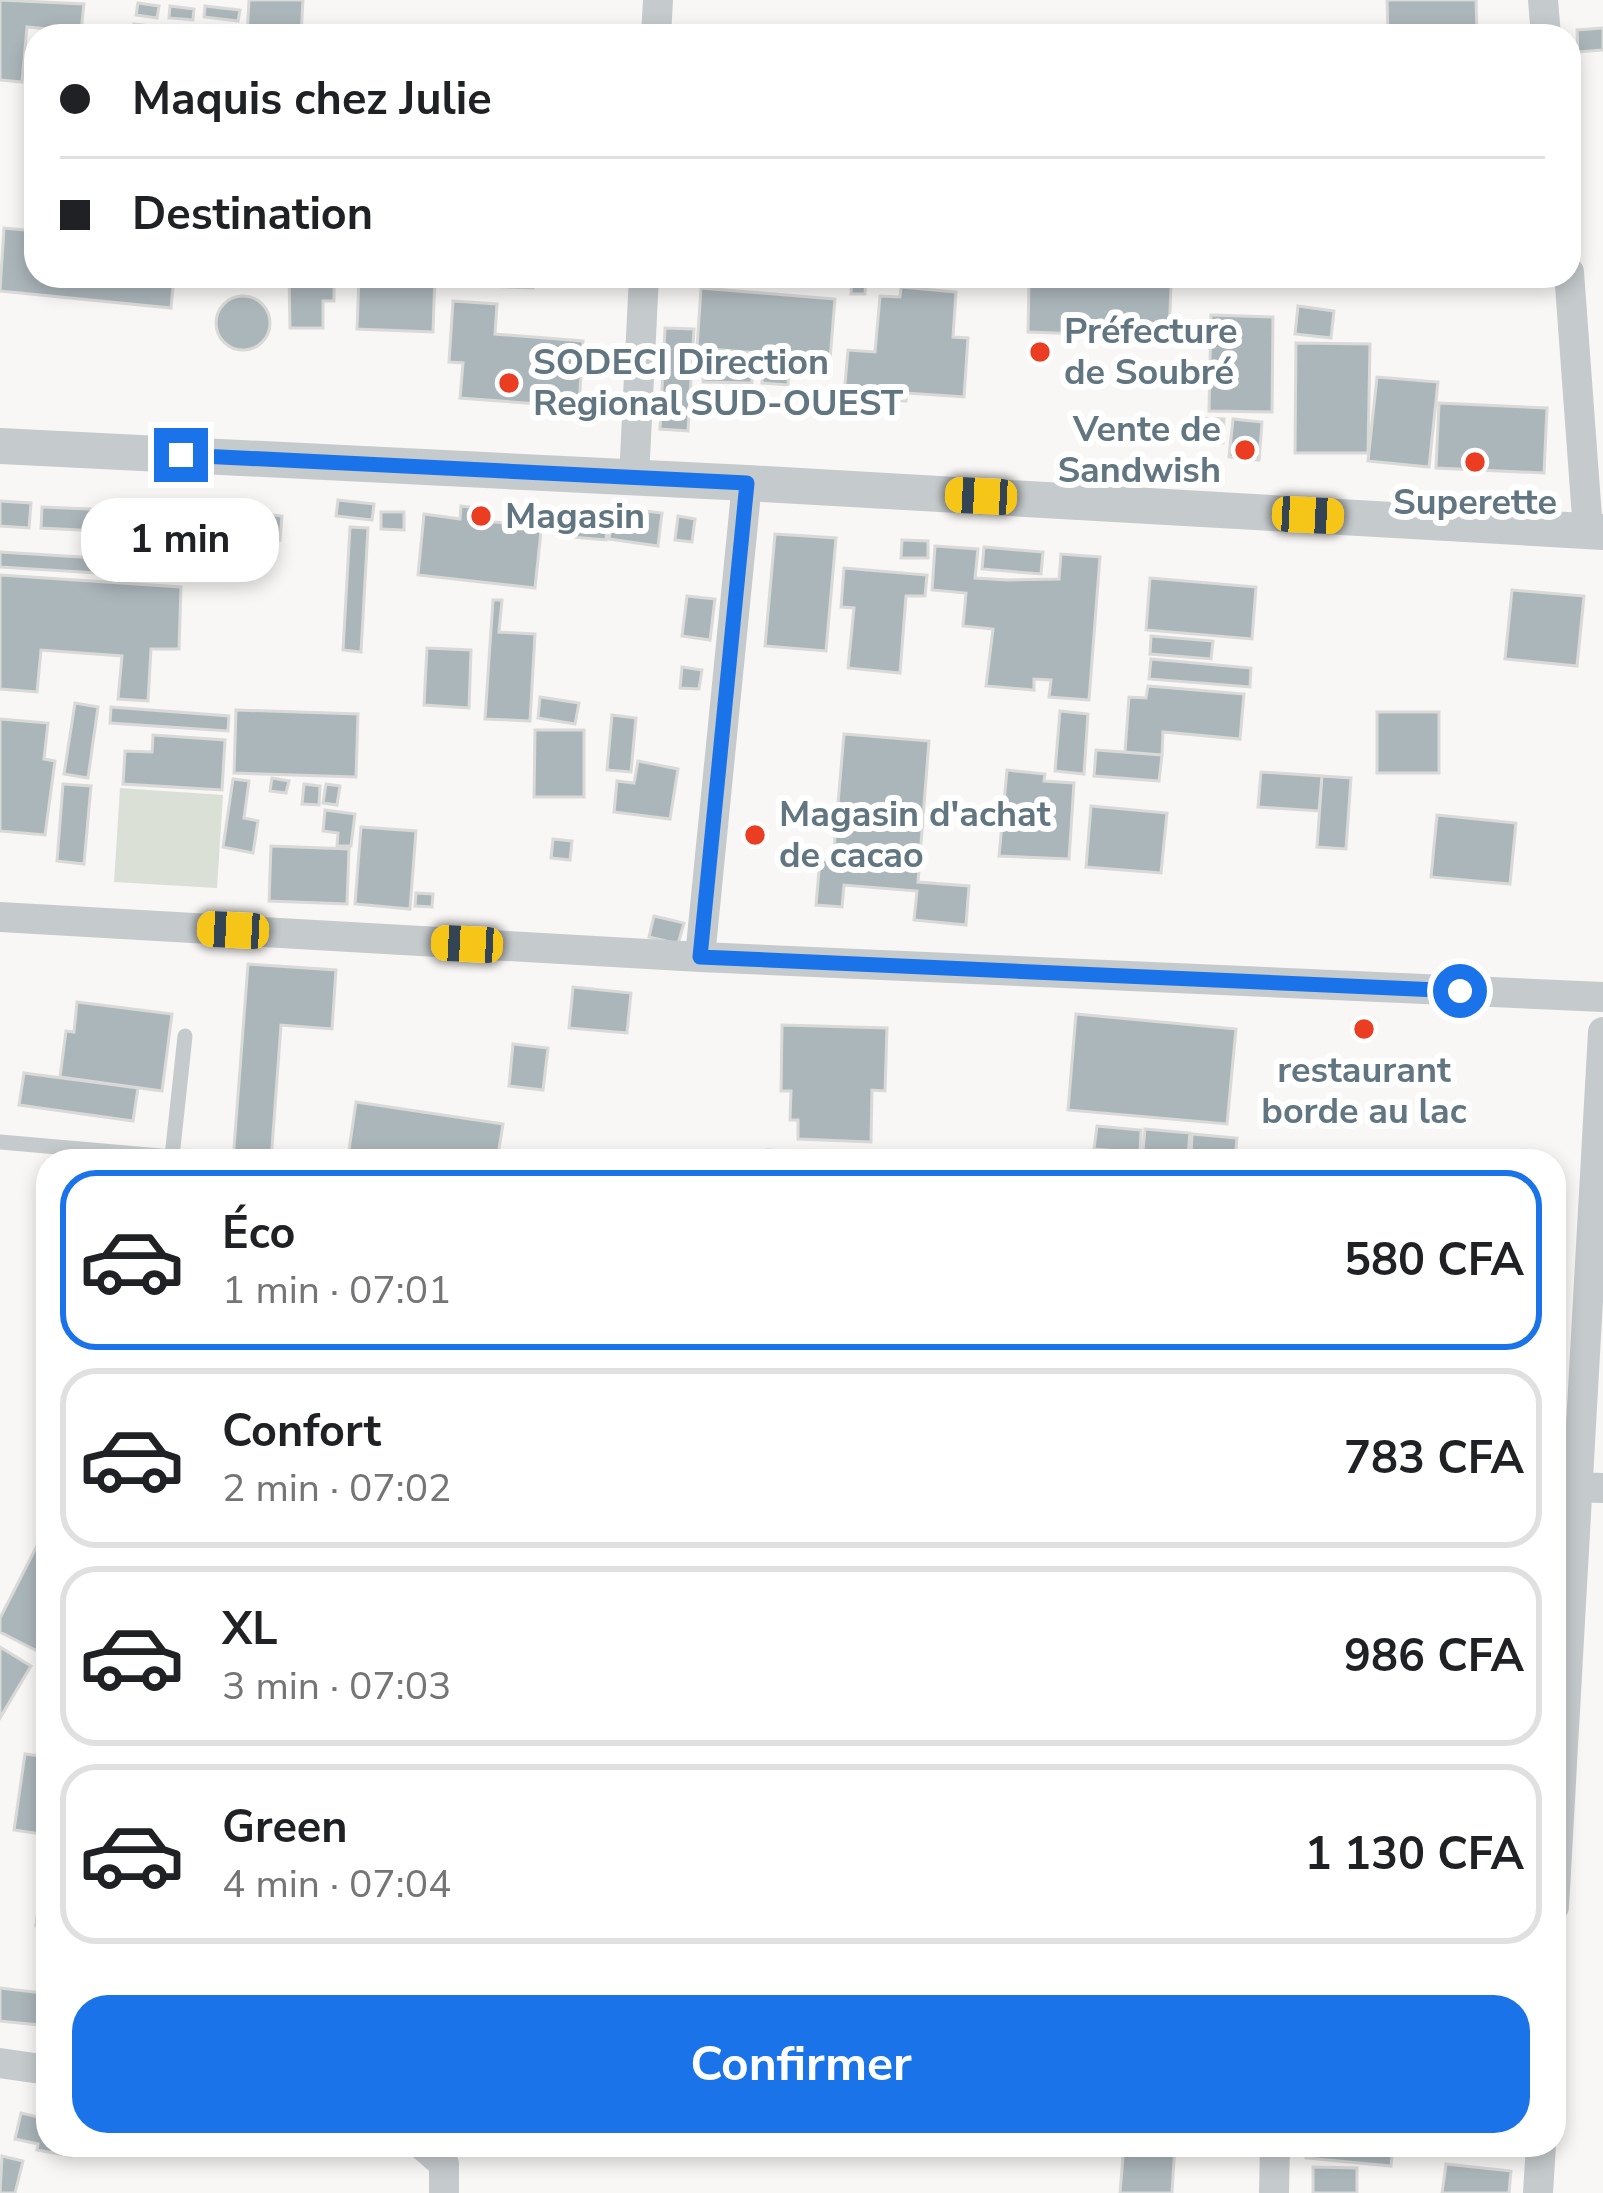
<!DOCTYPE html>
<html lang="fr">
<meta charset="utf-8">
<style>
:root{--surface:#fff;--page:#f6f6f6;--text:#202124;--muted:#757577;--line:#e0e0e0;--accent:#1a73e8}
body{margin:0;font-family:"Nunito Sans",sans-serif;background:var(--page);color:var(--text);height:100vh;display:flex;flex-direction:column;font-size:45px;white-space:nowrap}
*{box-sizing:border-box;margin:0}
p{font-size:39px;color:var(--muted)}
.icon{flex:none;width:66px;height:66px;fill:none;stroke:currentColor;stroke-width:2;stroke-linecap:round;stroke-linejoin:round}
.map{position:relative;flex:1;overflow:hidden}
.details{position:absolute;left:36px;top:1149px;width:1530px;height:1008px;display:flex;flex-direction:column;background:var(--surface);border-radius:36px;box-shadow:0 6px 18px #0003}
.details>*{flex:none}
.guide{position:absolute;left:24px;top:24px;width:1557px;height:264px;border-radius:36px;box-shadow:0 6px 18px #0003;display:grid;align-content:center;height:264px;padding:0 36px;background:var(--surface)}
.end{position:absolute;width:54px;height:54px;margin:-27px;border:15px solid #1a73e8;background:#fff;box-shadow:0 0 0 6px #fff}
.from{border-radius:50%}
.bubble{position:absolute;height:84px;border-radius:36px;background:var(--surface);box-shadow:0 6px 18px #0003;font-size:39px;font-weight:700;line-height:84px;text-align:center}
.car{position:absolute;width:36px;height:72px;margin:-36px -18px;border-radius:15px;box-shadow:0 0 9px 3px #0007;background:linear-gradient(#f5c518 24%,#345 0 40%,#f5c518 0 76%,#345 0 86%,#f5c518 0)}
.guide b{display:flex;align-items:center;gap:42px;height:114px;font-size:45px}
.guide b+b{border-top:3px solid var(--line)}
.guide i{width:30px;height:30px;background:var(--text)}
ul{padding:21px 0 0;list-style:none}
li{display:flex;align-items:center;gap:36px;height:180px;margin:0 24px 18px;padding:0 12px;border:6px solid var(--line);border-radius:36px}
li div{flex:1}
li b{display:block;font-size:45px}
li em{font-style:normal;font-weight:700}
li.on{border-color:var(--accent)}
li>.icon{width:108px;height:108px;stroke-width:1.5}
.cta{display:flex;gap:24px;margin-top:auto;padding:24px 36px}
.cta a{flex:1;height:138px;border-radius:36px;background:var(--accent);color:#fff;font-size:48px;font-weight:700;line-height:138px;text-align:center}
.map>svg:first-child{display:block}
</style>
<div class="map">
<svg width="1603" height="2193" viewBox="0 0 1603 2193">
<rect width="100%" height="100%" fill="#f8f7f5"/>
<!-- green -->
<path fill="#dae0d5" d="M120,788L223,795L217,888L114,882Z"/>
<!-- building -->
<path fill="#abb6ba" stroke="#d9d9d7" stroke-width="3" d="M0,0L84,4L81,32L27,27L22,82L0,80Z
M249,0H303L301,36H247Z
M1387,0H1476L1477,32L1517,33V36L1388,35Z
M138,3L159,6L157,18L136,15Z
M170,6L194,9L193,20L169,18Z
M205,6L240,10L238,21L204,17Z
M134,24L180,29V36H133Z
M1603,28V50L1578,52L1577,30Z
M29,159H36V196L27,195Z
M4,228L36,231V276H174L171,308L0,291Z
M289,276H334V301H323V328H290Z
M359,276H435L433,332L357,329Z
M466,276H534L533,288L465,285Z
M852,276H866L865,294H851Z
M1477,276H1545V284H1477Z
M1029,281L1171,286L1169,337L1028,332Z
M901,287L956,292L953,337L968,338L964,397L907,393L906,401L844,395L848,350L875,352L880,296L900,297Z
M701,288L835,299L830,359L697,348Z
M216 323a27 27 0 1 1 54 0a27 27 0 1 1-54 0Z
M453,301L497,304L495,334L583,341L579,407L460,398L463,363L449,362Z
M1298,306L1334,311L1331,338L1295,334Z
M1211,315L1273,317L1272,412L1209,411Z
M665,328L694,329L688,431L660,429Z
M1296,343L1370,344L1368,453H1295Z
M703,360L752,362V383L703,382Z
M763,364L789,365L788,385L762,383Z
M1377,377L1438,382L1429,467L1368,461Z
M1439,403L1547,408L1544,473L1436,468Z
M1197,418L1224,419L1223,443L1196,442Z
M1233,419L1262,422L1259,460L1229,457Z
M338,500L374,504L372,520L336,516Z
M0,501L31,503L29,528L0,526Z
M461,506L487,509L485,521L516,524L518,509L543,512L535,588L418,575L424,514L460,519Z
M42,507L137,511L136,533L41,528Z
M614,507L662,513L658,546L609,539Z
M172,508L240,512L239,534L171,531Z
M381,512H404V530L381,529Z
M254,513L282,516L280,540L252,537Z
M561,514L608,518L606,540L559,536Z
M678,516L695,519L692,542L675,540Z
M350,527L368,528L361,652L343,650Z
M775,534L836,538L826,651L765,646Z
M902,540L928,541V558H901Z
M935,546L978,549L975,578L1007,580L1059,579L1061,554L1100,557L1089,700L1049,697L1051,680L1034,679V690L986,686L993,629L963,626L966,593L932,590Z
M984,547L1043,552L1041,574L982,569Z
M0,552L114,559L113,574L0,567Z
M844,568L927,575L925,596H906L900,673L848,668L854,608L841,607Z
M0,575L181,587L179,649H151L148,701L118,699L122,656L41,650L37,692L0,689Z
M1150,578L1256,587L1252,639L1146,630Z
M1512,590L1584,596L1577,666L1505,659Z
M687,596L715,599L710,640L682,636Z
M493,600H502L499,632L535,634L530,721L485,719Z
M1151,636L1213,641L1211,659L1150,654Z
M427,648L471,650L469,708L424,705Z
M1151,659L1251,668L1250,687L1149,679Z
M682,667L702,670L699,689L680,688Z
M1148,686L1244,694L1240,739L1163,732L1162,755L1125,752L1129,697L1146,698Z
M540,697L579,703L575,724L538,718Z
M75,703L98,707L88,778L64,774Z
M111,707L229,716L228,731L110,723Z
M236,710L358,714L356,777L234,773Z
M1060,711L1088,714L1084,774L1055,771Z
M1377,712H1439V773H1377Z
M612,715L636,718L631,772L607,770Z
M0,719L48,723L44,759L55,761L45,835L0,831Z
M535,730H584V797H534Z
M844,734L929,741L918,882L969,886L966,925L914,920L917,891L844,885L842,907L816,905L820,859L833,861Z
M153,735L225,740L222,790L123,784L125,751L152,752Z
M1096,750L1162,755L1159,781L1094,776Z
M638,761L678,769L670,819L614,812L617,781L634,783Z
M1007,770L1045,774L1044,781L1074,783L1069,859L999,856Z
M1261,772L1322,776L1319,811L1258,807Z
M1322,776L1351,778L1346,849L1317,847Z
M272,778L289,781L286,793L270,791Z
M233,779L249,781L244,818L258,821L253,853L223,847Z
M63,784L91,786L84,864L57,861Z
M304,784L320,786L319,805L302,804Z
M326,784L340,786L337,805L323,803Z
M1091,806L1167,813L1161,873L1086,867Z
M325,810L355,814L351,846H337L338,833L323,831Z
M1437,815L1516,823L1510,884L1431,877Z
M361,827L416,831L410,909L355,904Z
M553,839L572,841L570,860L551,858Z
M271,846L349,849L347,904L269,901Z
M416,893L433,894L432,907L415,906Z
M654,916L684,923L678,944L649,937Z
M248,964L336,970L332,1029L281,1025L271,1161H233Z
M573,987L631,993L627,1033L569,1028Z
M77,1002L172,1014L162,1091L60,1077L66,1031L74,1032Z
M1076,1014L1236,1029L1227,1124L1068,1110Z
M782,1025L887,1028L885,1091L872,1090L871,1142L798,1139V1120H790L791,1091H781Z
M513,1044L548,1048L543,1090L509,1086Z
M24,1073L138,1088L133,1121L19,1105Z
M356,1102L503,1124L497,1161H424L349,1150Z
M1097,1126L1141,1130L1140,1153L1094,1149Z
M1145,1129L1190,1133L1188,1155L1143,1151Z
M1192,1134L1237,1138L1235,1160L1191,1156Z
M767,1150L861,1156V1161H766Z
M1070,1151L1189,1161H1069Z
M868,1153L899,1154V1161H867Z
M40,1540L48,1544V1643L43,1654L0,1632V1618Z
M0,1647L31,1666L0,1718Z
M25,1754L48,1757V1835L14,1830Z
M43,1872L48,1873V1927L36,1926Z
M0,1988L43,1993L39,2025L0,2021Z
M46,2100L48,2145H73L71,2156L37,2150L38,2144L15,2139L21,2113L42,2118Z
M1124,2145H1175L1172,2193H1120Z
M1307,2145H1393L1391,2166L1306,2158Z
M2,2156L23,2161L15,2193H0Z
M1446,2164L1511,2171L1509,2193H1442Z
M1313,2167L1357,2168V2193H1313Z"/>
<g fill="none" stroke-linecap="round" stroke-linejoin="round">
<!-- service -->
<path stroke="#c5cacc" stroke-width="15" d="M0,1142L172,1157L185,1036"/>
<!-- minor -->
<path stroke="#c5cacc" stroke-width="30" d="M1543,0L1546,36
M656,36L658,0
M1569,272L1588,531
M634,478L644,276
M0,917L700,957L1603,997
M700,957L747,483
M1554,1486L1603,1488
M1554,1907L1603,1032
M0,2063L48,2070
M422,2145L444,2164V2193
M1274,2193L1275,2145
M1538,2193L1541,2145"/>
<!-- tertiary -->
<path stroke="#c5cacc" stroke-width="36" d="M0,446L747,483L1603,532"/>
</g>
<g fill="none" stroke-linecap="round" stroke-linejoin="round">
<!-- route -->
<path stroke="#1a73e8" stroke-width="15" d="M181,455L747,483L700,957L1460,991"/>
</g>
<!-- markers -->
<g fill="#eb3d22" stroke="#fff" stroke-width="4.5">
<circle cx="1040" cy="352" r="12"/>
<circle cx="509" cy="383" r="12"/>
<circle cx="1245" cy="450" r="12"/>
<circle cx="1475" cy="462" r="12"/>
<circle cx="481" cy="516" r="12"/>
<circle cx="755" cy="835" r="12"/>
<circle cx="1364" cy="1029" r="12"/>
</g>
<g text-anchor="middle" dominant-baseline="central" stroke-width="12" stroke-linejoin="round" paint-order="stroke">
<!-- poi labels -->
<g font-size="36" font-weight="bold" fill="#617681" stroke="#fff" text-anchor="start">
<text x="1064" y="331">Préfecture<tspan x="1064" dy="41">de Soubré</tspan></text>
<text x="533" y="362">SODECI Direction<tspan x="533" dy="41">Regional SUD-OUEST</tspan></text>
<text x="1221" y="429" text-anchor="end">Vente de<tspan x="1221" dy="41">Sandwish</tspan></text>
<text x="1475" y="502" text-anchor="middle">Superette</text>
<text x="505" y="516">Magasin</text>
<text x="779" y="814">Magasin d'achat<tspan x="779" dy="41">de cacao</tspan></text>
<text x="1364" y="1070" text-anchor="middle">restaurant<tspan x="1364" dy="41">borde au lac</tspan></text>
</g>
</g>
</svg>
<i class="end from" style="left:1460px;top:991px"></i>
<i class="end" style="left:181px;top:455px"></i>
<div class="bubble" style="left:81px;top:498px;width:198px">1 min</div>
<i class="car" style="left:981px;top:496px;rotate:273deg"></i>
<i class="car" style="left:1308px;top:515px;rotate:93deg"></i>
<i class="car" style="left:233px;top:930px;rotate:273deg"></i>
<i class="car" style="left:467px;top:944px;rotate:273deg"></i>
<div class="guide">
<b><i class="from"></i>Maquis chez Julie</b>
<b><i></i>Destination</b>
</div>
<section class="details">
<ul>
<li class="on"><svg class="icon" aria-label="car" viewBox="0 0 24 24"><path d="M5 17H2v-5l4-1 3-4h7l3 4 3 1v5h-3M9 17h6M6 11h13"/><circle cx="7" cy="17" r="2"/><circle cx="17" cy="17" r="2"/></svg><div><b>Éco</b><p>1 min · 07:01</p></div><em>580 CFA</em></li>
<li><svg class="icon" aria-label="car" viewBox="0 0 24 24"><path d="M5 17H2v-5l4-1 3-4h7l3 4 3 1v5h-3M9 17h6M6 11h13"/><circle cx="7" cy="17" r="2"/><circle cx="17" cy="17" r="2"/></svg><div><b>Confort</b><p>2 min · 07:02</p></div><em>783 CFA</em></li>
<li><svg class="icon" aria-label="car" viewBox="0 0 24 24"><path d="M5 17H2v-5l4-1 3-4h7l3 4 3 1v5h-3M9 17h6M6 11h13"/><circle cx="7" cy="17" r="2"/><circle cx="17" cy="17" r="2"/></svg><div><b>XL</b><p>3 min · 07:03</p></div><em>986 CFA</em></li>
<li><svg class="icon" aria-label="car" viewBox="0 0 24 24"><path d="M5 17H2v-5l4-1 3-4h7l3 4 3 1v5h-3M9 17h6M6 11h13"/><circle cx="7" cy="17" r="2"/><circle cx="17" cy="17" r="2"/></svg><div><b>Green</b><p>4 min · 07:04</p></div><em>1 130 CFA</em></li>
</ul>
<div class="cta"><a>Confirmer</a></div>
</section>
</div>
